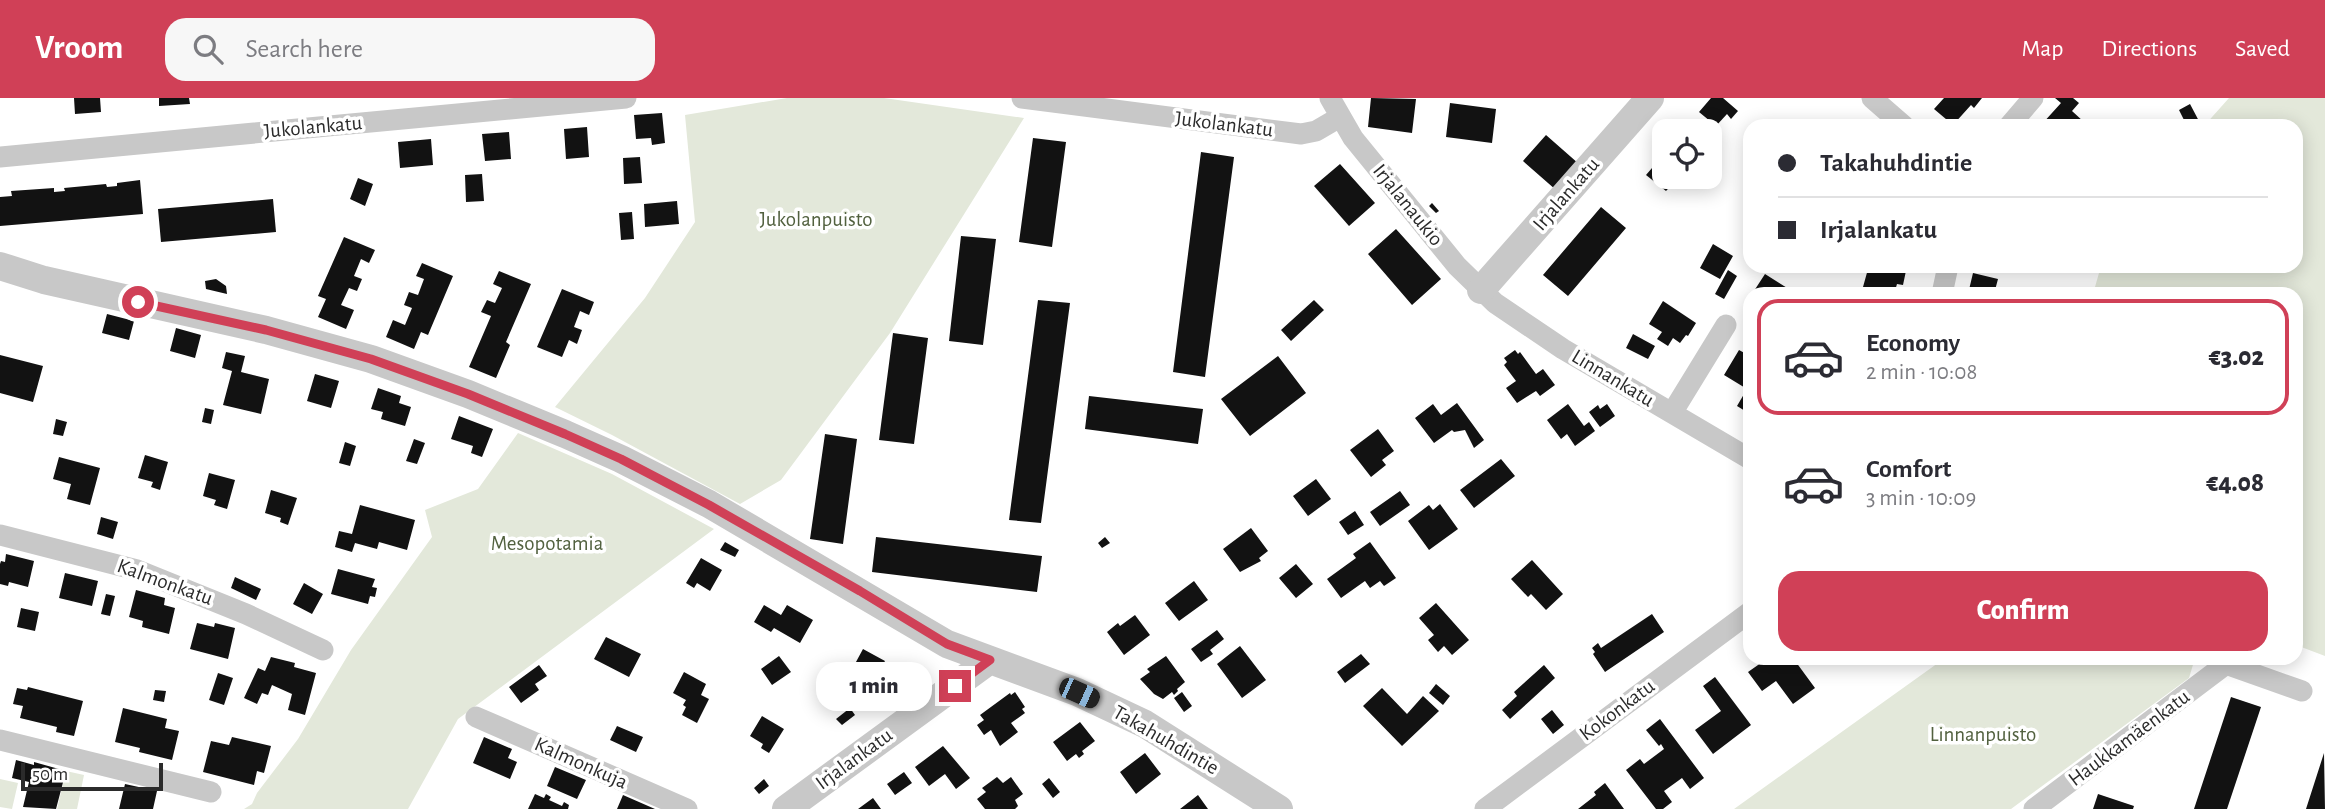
<!DOCTYPE html>
<meta charset="utf-8">
<style>
:root{--surface:#fff;--page:#f7f7f7;--text:#2b2b33;--muted:#7c7c81;--line:#e1e1e2;--accent:#d04057}
body{margin:0;font-family:"Alegreya Sans",sans-serif;background:var(--page);color:var(--text);height:100vh;display:flex;flex-direction:column;font-size:26px;white-space:nowrap}
*{box-sizing:border-box;margin:0}
p{font-size:23px;color:var(--muted)}
.icon{flex:none;width:38px;height:38px;fill:none;stroke:currentColor;stroke-width:2;stroke-linecap:round;stroke-linejoin:round}
.map{position:relative;flex:1;overflow:hidden}
.panel{position:absolute;left:1743px;top:189px;width:560px;height:378px;display:flex;flex-direction:column;background:var(--surface);border-radius:21px;box-shadow:0 4px 18px #0003}
.panel>*{flex:none}
.hud{position:absolute;left:1743px;top:21px;width:560px;height:154px;border-radius:21px;box-shadow:0 4px 18px #0003;display:grid;align-content:center;height:154px;padding:0 35px;background:var(--surface)}
.buttons{position:absolute;left:1652px;top:21px;display:grid;gap:14px}
.buttons a{display:grid;place-items:center;width:70px;height:70px;border-radius:14px;background:var(--surface);box-shadow:0 4px 18px #0003;font-size:35px}
.scale{position:absolute;left:21px;bottom:18px;width:142px;box-sizing:border-box;padding-left:7px;border:4px solid #2b2b2b;border-top:0;font-size:19px;line-height:24px;white-space:nowrap;color:#2b2b2b;-webkit-text-stroke:5px #fff;paint-order:stroke}
.end{position:absolute;width:32px;height:32px;margin:-16px;border:9px solid #d04057;background:#fff;box-shadow:0 0 0 4px #fff}
.from{border-radius:50%}
.bubble{position:absolute;height:49px;border-radius:21px;background:var(--surface);box-shadow:0 4px 18px #0003;font-size:23px;font-weight:800;line-height:49px;text-align:center}
.car{position:absolute;width:21px;height:42px;margin:-21px -10px;border-radius:9px;box-shadow:0 0 5px 2px #0007;background:linear-gradient(#222 24%,#8ab4d8 0 40%,#222 0 76%,#8ab4d8 0 86%,#222 0)}
.hud b{display:flex;align-items:center;gap:24px;height:66px;font-size:26px}
.hud b+b{border-top:2px solid var(--line)}
.hud i{width:18px;height:18px;background:var(--text)}
ul{padding:12px 0 0;list-style:none}
li{display:flex;align-items:center;gap:21px;height:116px;margin:0 14px 10px;padding:0 21px;border:4px solid transparent;border-radius:21px}
li div{flex:1}
li b{display:block;font-size:26px}
li em{font-style:normal;font-weight:800}
li.on{border-color:var(--accent)}
li>.icon{width:63px;height:63px;stroke-width:1.5}
.action{display:flex;gap:14px;margin-top:auto;padding:14px 35px}
.action a{flex:1;height:80px;border-radius:21px;background:var(--accent);color:#fff;font-size:28px;font-weight:800;line-height:80px;text-align:center}
header{display:flex;align-items:center;gap:42px;box-sizing:border-box;height:98px;padding:0 35px;background:var(--accent);color:#fff}
header strong{font-size:33px}
nav{display:flex;gap:38px;margin-inline-start:auto;font-size:24px}
.search{width:490px;height:63px;background:var(--page);display:flex;align-items:center;gap:18px;box-sizing:border-box;padding:0 24px;border-radius:21px;color:var(--muted);font-size:26px}
.map>svg:first-child{display:block}
</style>
<header>
<strong>Vroom</strong>
<div class="search"><svg class="icon" aria-label="search" viewBox="0 0 24 24"><circle cx="10" cy="10" r="6"/><path d="M15 15l6 6"/></svg>Search here</div>
<nav><a>Map</a><a>Directions</a><a>Saved</a></nav>
</header>
<div class="map">
<svg width="2325" height="711" viewBox="0 0 2325 711">
<rect width="100%" height="100%" fill="#fff"/>
<!-- green -->
<path fill="#e3e8da" d="M787,0H884L1024,20L890,235L781,382L740,406L612,337L555,309L645,200L695,124L685,17Z
M2229,0H2325V558L2296,547V196H2093L2101,168H2296V28H2204Z
M518,335L612,376L714,431L458,621L408,711H244L252,706L257,695L298,641L351,552L432,439L425,412L478,391Z
M1945,560H2195L2189,580L2011,711H1734Z
M66,673L84,677L77,711H57Z
M0,681L18,685L12,711L0,709Z"/>
<!-- building -->
<path fill="#121212" d="M74,0H100L101,14L75,16Z
M159,0H189L190,6L159,8Z
M1371,0L1416,1L1412,35L1368,29Z
M1711,0H1723L1738,13L1731,21L1727,16L1716,28L1699,14Z
M1944,0H1982L1974,10L1971,7L1953,27L1934,11Z
M2055,0H2073L2079,5L2072,13L2084,24L2081,28H2044L2042,26L2061,5Z
M1450,5L1496,11L1492,45L1446,39Z
M2190,6L2200,25L2187,28L2179,12Z
M662,15L665,45L652,47L651,40L636,41L634,17Z
M587,29L589,59L566,61L564,31Z
M509,34L511,61L485,63L482,36Z
M1546,37L1579,66L1556,92L1523,63Z
M1033,40L1066,44L1052,149L1019,144Z
M431,41L433,67L400,70L398,44Z
M1201,54L1234,59L1205,279L1173,274Z
M1664,56V79H1679L1666,93L1646,77Z
M640,59L642,85L624,86L623,60Z
M1340,66L1375,105L1349,128L1314,88Z
M482,76L484,103L466,104L465,77Z
M358,80L373,86L365,108L350,101Z
M140,82L143,116L0,128V99L12,98L11,93L54,90V94L65,93L64,90L106,86L107,89L117,88V85Z
M273,101L276,134L161,144L158,111Z
M677,103L679,126L645,129L644,106Z
M1432,105L1439,113L1436,115L1429,108Z
M1601,109L1626,130L1568,198L1543,177Z
M632,114L634,141L621,142L619,115Z
M1396,131L1441,181L1412,207L1368,156Z
M961,138L996,141L983,247L949,243Z
M344,139L375,152L369,165L361,161L354,178L362,181L357,193L349,190L341,207L354,212L346,231L318,219L326,201L318,198Z
M1713,146L1733,158L1720,181L1700,170Z
M422,165L453,178L428,237L421,234L414,251L386,239L393,222L405,227L412,210L404,207L409,194L418,197L424,181L416,178Z
M1875,168H1907L1903,187L1897,186L1894,196L1874,194V192L1863,189L1868,171L1874,173Z
M1728,172L1737,178L1724,201L1715,196Z
M499,173L531,186L506,244L510,247L496,280L469,269L491,218L481,214L487,202L495,205L502,190L493,186Z
M1973,175L1998,181L1994,196H1968Z
M1765,176L1792,193L1790,196H1752Z
M216,181L226,188L227,196L206,191L205,183Z
M562,191L594,204L589,217L580,213L574,229L582,232L577,246L569,242L562,259L537,249Z
M1038,202L1070,205L1041,425L1009,422Z
M1314,202L1324,212L1291,243L1281,232Z
M1663,203L1696,225L1688,238L1686,237L1680,245L1673,240L1668,248L1657,241L1662,234L1649,226Z
M107,216L134,223L129,242L102,235Z
M176,230L201,237L195,260L170,253Z
M893,235L928,240L914,346L879,342Z
M1633,236L1655,248L1648,261L1626,250Z
M1515,252L1518,256L1520,254L1536,276L1543,271L1555,287L1540,298L1536,293L1517,305L1506,290L1516,283L1504,267L1507,264L1504,260Z
M1739,252L1750,258V316L1737,308L1747,291L1724,277Z
M226,254L245,258L241,274L269,281L261,316L223,307L232,273L222,270Z
M0,257L43,268L33,304L0,295Z
M1278,258L1306,295L1250,338L1221,301Z
M315,276L339,283L331,310L307,303Z
M378,290L401,298L399,305L411,309L405,328L381,321L383,314L371,311Z
M1089,298L1203,311L1198,346L1085,331Z
M1457,305L1484,342L1474,350L1465,332L1454,334L1452,332L1434,345L1415,320L1433,306L1441,317Z
M1568,306L1584,328L1589,324L1595,333L1575,348L1567,336L1561,341L1547,322Z
M1607,306L1615,318L1600,329L1589,314L1598,307L1600,311Z
M205,310L214,312L211,326L202,324Z
M459,318L493,331L482,359L471,355L473,348L451,341Z
M56,321L67,324L63,338L53,336Z
M1378,331L1394,353L1382,362L1386,367L1371,379L1350,352Z
M825,336L857,341L843,446L810,441Z
M414,341L425,345L417,366L406,363Z
M345,344L356,348L350,368L339,365Z
M145,357L168,364L160,392L151,389L153,384L138,380Z
M59,359L100,370L90,407L67,401L71,386L53,381Z
M1501,361L1515,378L1474,410L1460,392Z
M209,375L235,382L227,411L214,407L216,402L203,398Z
M1316,381L1331,401L1308,418L1293,398Z
M271,392L297,400L288,427L280,424L281,420L265,415Z
M1400,393L1410,407L1380,428L1370,414Z
M1440,406L1458,431L1429,452L1408,423L1429,407L1433,412Z
M360,407L415,422L407,452L379,444L377,451L355,445L352,454L335,449L339,433L352,436Z
M1355,413L1364,427L1348,437L1339,424Z
M101,419L118,424L113,441L97,436Z
M1251,430L1268,453L1259,460L1261,463L1240,474L1223,451Z
M876,439L1042,458L1037,494L872,474Z
M1105,439L1110,445L1102,450L1098,445Z
M725,444L739,452L735,459L720,452Z
M1370,444L1396,480L1384,488L1380,483L1370,490L1365,483L1341,500L1327,481L1356,460L1353,456Z
M6,456L34,463L28,489L9,484L8,488L0,486V466L1,463L5,464Z
M701,460L722,472L710,493L697,485L694,490L686,485Z
M1532,462L1563,496L1546,512L1531,496L1528,499L1511,481Z
M1296,466L1313,486L1296,500L1279,480Z
M338,471L375,481L372,489L377,490L375,499L370,498L368,506L331,496Z
M65,475L98,483L92,508L59,500Z
M235,479L261,491L256,502L231,490Z
M1194,483L1208,502L1179,523L1165,505Z
M304,485L323,496L312,516L293,506Z
M136,492L165,500L164,507L175,510L169,536L142,529L143,523L129,519Z
M106,496L115,498L110,518L101,516Z
M1436,505L1469,542L1452,557L1444,548L1438,554L1428,542L1434,537L1419,520Z
M764,507L781,517L787,507L813,522L800,545L774,530L771,534L754,524Z
M21,510L39,514L35,533L17,529Z
M1652,516L1664,534L1605,574L1593,556L1595,554L1592,550L1598,545L1601,550Z
M1135,517L1150,537L1124,557L1107,534L1118,525L1120,528Z
M197,525L214,529L215,525L235,530L228,561L190,551Z
M1217,532L1224,541L1210,552L1213,556L1201,564L1191,551Z
M606,539L641,556L629,579L594,561Z
M1240,548L1266,582L1242,600L1217,566Z
M863,551L885,563L874,583L864,577L861,582L850,575Z
M1361,556L1370,566L1345,585L1337,574Z
M779,558L791,574L772,587L761,571Z
M1166,558L1185,584L1177,591L1178,593L1174,597L1172,594L1163,601L1154,596L1140,581L1150,574L1147,571Z
M271,559L295,565L294,569L316,575L305,617L288,612L292,596L272,587L268,597L262,595L257,606L244,600L258,570L265,573Z
M1768,560H1793L1815,590L1793,606L1776,583L1762,593L1748,574Z
M539,567L547,578L535,586L539,592L521,605L509,589Z
M1544,567L1555,580L1510,621L1502,612L1517,598L1514,594Z
M684,574L706,586L701,597L709,601L697,625L682,617L686,609L683,607L686,602L673,595Z
M218,575L233,580L224,607L209,602Z
M1715,579L1751,627L1713,656L1695,632L1721,613L1703,588Z
M1436,586L1450,598L1443,607L1429,595Z
M28,589L83,603L74,638L56,634L57,629L20,620L23,608L13,606L17,590L27,592Z
M1382,590L1407,616L1423,598L1439,613L1402,648L1363,608Z
M155,592L166,593L164,604L153,602Z
M1015,594L1025,609L1022,611L1025,615L1011,625L1018,634L1000,648L991,632L984,637L977,627L984,622L980,617L1010,595L1011,597Z
M1182,594L1192,608L1184,614L1174,600Z
M2231,599L2261,609L2227,711H2194Z
M123,610L167,621L165,630L179,633L172,662L139,654L140,650L115,644Z
M850,610L855,617L842,627L836,621Z
M1552,612L1564,627L1553,636L1541,621Z
M762,618L784,631L769,655L761,650L763,646L750,638Z
M1660,621L1704,680L1690,691L1682,680L1664,693L1672,704L1663,711H1656L1626,672L1640,661L1644,666L1664,651L1661,646L1659,648L1646,632Z
M1080,624L1095,643L1082,653L1084,656L1079,660L1076,656L1067,663L1053,644Z
M617,628L643,639L636,654L610,642Z
M232,639L271,648L264,675L257,673L254,687L203,674L211,643L229,647Z
M484,639L512,651L508,660L517,664L510,681L473,665Z
M943,648L970,680L956,691L945,676L929,688L915,669Z
M1145,655L1161,676L1136,696L1120,674Z
M2324,655L2325,711H2306Z
M16,662L34,667V664L66,673L56,711L23,709L29,684L12,680Z
M555,669L586,682L577,701L547,688Z
M904,674L912,685L895,697L887,686Z
M997,679L1003,685L1011,679L1023,696L1015,702L1018,708L1015,711H985L977,701L986,694L982,690Z
M1049,680L1060,694L1053,700L1042,686Z
M764,681L769,688L759,696L754,690Z
M1605,685L1624,711H1578L1596,697L1594,694Z
M125,686L157,693L153,711H119Z
M535,696L544,700L546,696L551,699L549,702L562,708L564,704L569,707L568,711H528Z
M2098,696L2134,708L2133,711H2093Z
M623,697L655,711H617Z
M1198,697L1208,711H1180Z
M873,700L881,711H858Z"/>
<g fill="none" stroke-linecap="round" stroke-linejoin="round">
<!-- minor -->
<path stroke="#c8c8c8" stroke-width="21" d="M1022,0L1301,36L1316,33L1340,19
M1330,0L1353,40L1457,168L1495,205L1563,251L1750,361
M1872,0L1904,28
M2009,28L2033,0
M0,59L626,0
M1942,196L1948,168
M1672,315L1726,227
M0,437L137,472L246,516L323,552
M476,619L687,711
M0,642L211,694
M1485,711L1750,514
M2034,711L2226,566L2302,593"/>
<!-- tertiary -->
<path stroke="#c8c8c8" stroke-width="28" d="M0,168L44,182L266,232L371,261L468,296L565,336L621,361L709,406L947,546L1077,594L1145,626L1279,711
M1481,192L1650,0
M786,711L990,562"/>
</g>
<g fill="none" stroke-linecap="round" stroke-linejoin="round">
<!-- route -->
<path stroke="#d04057" stroke-width="9" d="M138,204L266,232L371,261L468,296L565,336L621,361L709,407L860,493L947,546L990,562L955,588"/>
</g>
<g text-anchor="middle" dominant-baseline="central" stroke-width="7" stroke-linejoin="round" paint-order="stroke">
<!-- street labels -->
<g font-size="21" fill="#2b2b2b" stroke="#fff">
<text transform="translate(1224 26) rotate(7)">Jukolankatu</text>
<text transform="translate(313 29) rotate(-5)">Jukolankatu</text>
<text transform="translate(1566 96) rotate(-49)">Irjalankatu</text>
<text transform="translate(1408 107) rotate(51)">Irjalanaukio</text>
<text transform="translate(1613 280) rotate(31)">Linnankatu</text>
<text transform="translate(165 484) rotate(20)">Kalmonkatu</text>
<text transform="translate(1617 612) rotate(-37)">Kokonkatu</text>
<text transform="translate(2129 640) rotate(-37)">Haukkamäenkatu</text>
<text transform="translate(1166 642) rotate(30)">Takahuhdintie</text>
<text transform="translate(854 661) rotate(-36)">Irjalankatu</text>
<text transform="translate(581 665) rotate(24)">Kalmonkuja</text>
</g>
<!-- park labels -->
<g font-size="21" fill="#52613f" stroke="#fff">
<text x="816" y="121">Jukolanpuisto</text>
<text x="547" y="445">Mesopotamia</text>
<text x="1983" y="636">Linnanpuisto</text>
</g>
</g>
</svg>
<div class="buttons">
<a><svg class="icon" aria-label="locate" viewBox="0 0 24 24"><circle cx="12" cy="12" r="6"/><path d="M12 2v4M12 18v4M2 12h4M18 12h4"/></svg></a>
</div>
<div class="scale">50 m</div>
<i class="end from" style="left:138px;top:204px"></i>
<i class="end" style="left:955px;top:588px"></i>
<div class="bubble" style="left:816px;top:564px;width:116px">1 min</div>
<i class="car" style="left:1079px;top:595px;rotate:114deg"></i>
<div class="hud">
<b><i class="from"></i>Takahuhdintie</b>
<b><i></i>Irjalankatu</b>
</div>
<section class="panel">
<ul>
<li class="on"><svg class="icon" aria-label="car" viewBox="0 0 24 24"><path d="M5 17H2v-5l4-1 3-4h7l3 4 3 1v5h-3M9 17h6M6 11h13"/><circle cx="7" cy="17" r="2"/><circle cx="17" cy="17" r="2"/></svg><div><b>Economy</b><p>2 min · 10:08</p></div><em>€3.02</em></li>
<li><svg class="icon" aria-label="car" viewBox="0 0 24 24"><path d="M5 17H2v-5l4-1 3-4h7l3 4 3 1v5h-3M9 17h6M6 11h13"/><circle cx="7" cy="17" r="2"/><circle cx="17" cy="17" r="2"/></svg><div><b>Comfort</b><p>3 min · 10:09</p></div><em>€4.08</em></li>
</ul>
<div class="action"><a>Confirm</a></div>
</section>
</div>
